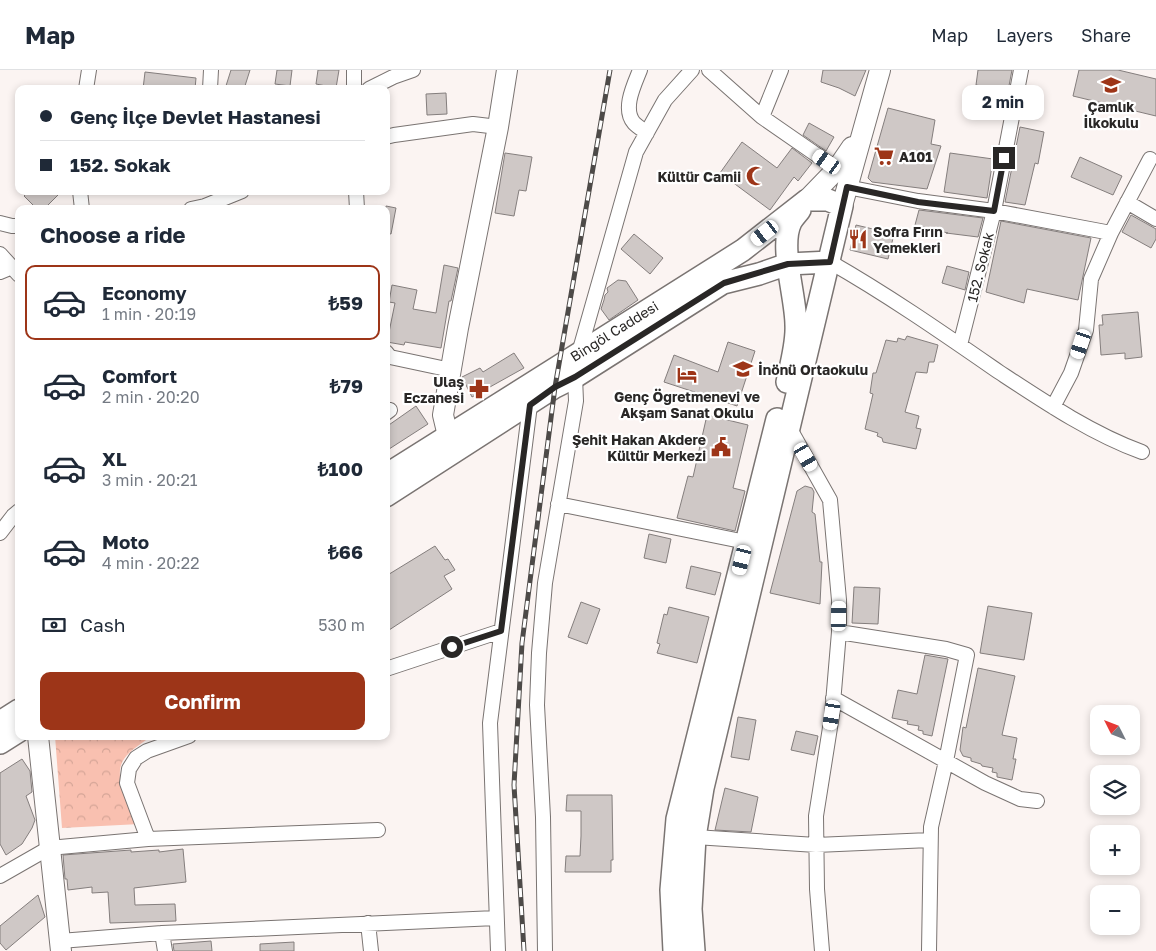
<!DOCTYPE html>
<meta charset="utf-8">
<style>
:root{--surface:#fff;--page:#f2f2f3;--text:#1f2937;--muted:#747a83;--line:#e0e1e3;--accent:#9d3518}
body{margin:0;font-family:"Golos Text",sans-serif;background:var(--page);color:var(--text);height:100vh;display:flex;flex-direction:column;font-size:19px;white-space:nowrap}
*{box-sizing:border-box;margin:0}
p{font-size:16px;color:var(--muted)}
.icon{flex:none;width:28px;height:28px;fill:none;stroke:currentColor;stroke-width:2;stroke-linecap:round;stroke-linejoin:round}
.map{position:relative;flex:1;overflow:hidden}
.details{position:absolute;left:15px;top:135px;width:375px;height:535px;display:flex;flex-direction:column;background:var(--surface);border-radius:10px;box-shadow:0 2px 8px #0003}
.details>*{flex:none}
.banner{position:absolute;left:15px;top:15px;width:375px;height:110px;border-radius:10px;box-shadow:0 2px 8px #0003;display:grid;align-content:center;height:110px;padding:0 25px;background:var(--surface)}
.needle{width:32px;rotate:312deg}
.controls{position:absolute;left:1090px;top:635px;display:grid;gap:10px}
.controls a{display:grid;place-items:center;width:50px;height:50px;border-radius:10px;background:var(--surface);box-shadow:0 2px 8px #0003;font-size:25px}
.end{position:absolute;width:22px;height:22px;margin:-11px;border:6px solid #292726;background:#fff;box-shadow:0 0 0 2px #fff}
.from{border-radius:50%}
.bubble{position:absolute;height:35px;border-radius:10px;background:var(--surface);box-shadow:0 2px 8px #0003;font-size:16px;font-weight:700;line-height:35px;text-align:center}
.car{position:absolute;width:15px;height:30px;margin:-15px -8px;border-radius:6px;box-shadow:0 0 4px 1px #0007;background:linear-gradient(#fff 24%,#345 0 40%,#fff 0 76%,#345 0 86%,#fff 0)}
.banner b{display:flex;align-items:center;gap:18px;height:48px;font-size:19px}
.banner b+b{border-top:1px solid var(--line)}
.banner i{width:12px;height:12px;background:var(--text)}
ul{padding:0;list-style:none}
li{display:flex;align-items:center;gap:15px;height:75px;margin:0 10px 8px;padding:0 15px;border:2px solid transparent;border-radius:10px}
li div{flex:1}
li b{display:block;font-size:19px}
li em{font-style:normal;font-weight:700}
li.active{border-color:var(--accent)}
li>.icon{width:45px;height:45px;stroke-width:1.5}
h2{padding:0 25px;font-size:22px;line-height:60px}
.pay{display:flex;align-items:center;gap:12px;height:55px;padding:0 25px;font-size:19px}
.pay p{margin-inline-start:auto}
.cta{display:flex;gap:10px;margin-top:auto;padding:10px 25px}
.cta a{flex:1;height:58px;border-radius:10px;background:var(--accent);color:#fff;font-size:20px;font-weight:700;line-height:58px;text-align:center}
header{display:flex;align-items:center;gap:30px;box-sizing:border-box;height:70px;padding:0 25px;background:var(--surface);border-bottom:1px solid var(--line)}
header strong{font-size:24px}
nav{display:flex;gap:28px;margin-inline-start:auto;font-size:18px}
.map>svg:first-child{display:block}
</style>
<header>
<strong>Map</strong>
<nav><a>Map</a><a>Layers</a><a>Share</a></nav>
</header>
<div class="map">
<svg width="1156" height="881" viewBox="0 0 1156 881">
<defs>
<pattern id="park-crowns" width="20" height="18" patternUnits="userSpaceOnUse" patternTransform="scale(1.25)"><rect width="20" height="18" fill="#f9c0b0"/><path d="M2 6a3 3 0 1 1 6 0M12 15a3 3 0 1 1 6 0" fill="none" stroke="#d5a597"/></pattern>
</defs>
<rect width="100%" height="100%" fill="#fbf4f2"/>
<!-- park -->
<path fill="url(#park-crowns)" d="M55,666H151C143,673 130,680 124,689C111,708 132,735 140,754L62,758Z"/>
<!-- building -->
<path fill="#cfc8c6" stroke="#847e7d" d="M231,0H250L244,19H225Z
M277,0H292L290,16L275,14Z
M318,0H339L336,18L316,14Z
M823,0H866L855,26L839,18L821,12Z
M978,0H1012L1008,21L976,15Z
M1079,0H1118L1156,9V46L1073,26Z
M145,2L196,8L195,19H143Z
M446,23L447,44L427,45L426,24Z
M888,38L935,50L931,74L941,76L927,119L872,112L868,108Z
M809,53L834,67L826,81L803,65Z
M1020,57L1044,62L1038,94L1035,93L1025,135L1005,132Z
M742,72L777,98L792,78L812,93L798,111L794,107L770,140L720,103Z
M505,83L532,87L526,121L519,120L514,146L495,143Z
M950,83L993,89L987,128L944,122Z
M1080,87L1122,106L1113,125L1071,107Z
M29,121H62L44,139H37L24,126Z
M386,136L396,138L391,164L386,163Z
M919,140L983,148L978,167L946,163H948L915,155Z
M1131,145L1156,159V169L1151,178L1122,162Z
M1001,151L1091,168L1078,230L1027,219L1024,233L986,222Z
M856,155L894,164L888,189L850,180Z
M634,164L663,188L650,204L621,179Z
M444,195L458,198L451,231H449L441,278L405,272L404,275L387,272L395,233L389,232L392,215L417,220L413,239L436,243Z
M947,196L969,202L965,220L942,213Z
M618,210L626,211L638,230L609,250L601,239L604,230L605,225L608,222L607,218Z
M1138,242L1142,287L1125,289V283L1101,285L1099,255H1103L1102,245Z
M907,266L938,275L934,292H929L927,303L916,302L905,342L919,346L916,358L921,359L916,379L883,372L882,368L877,366L878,363L865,359L873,324L870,323L873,303H876L886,270L897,272L898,268L905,270Z
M728,272L755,281L737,336L664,312L674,285L718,302Z
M514,283L524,298L472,327L462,307L480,298L483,302Z
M416,336L428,354L386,381V357Z
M707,345L748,355L733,418L745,421L735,461L677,448L688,406L693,407Z
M805,416L812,418L814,422L812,442L815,444L820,492H822L820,534L770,523L797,421Z
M649,464L671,469L666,493L644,488Z
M435,476L445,490L448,489L455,500L444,506L452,519L386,562V506Z
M691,496L721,503L715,525L686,518Z
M854,517L880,518L878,554L852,553Z
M581,532L600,539L587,574L568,567Z
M988,536L1032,543L1024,590L980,583Z
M669,537L709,547L697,593L657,583L660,574L657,573L664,544L667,545Z
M925,585L948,589L932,666L923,664V661L918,660L919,656L907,654L908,651L892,648L898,620L917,624Z
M978,598L1015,606L1002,665L1017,668L1013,689H1016L1012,710L997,707V703L992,702L993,698L982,696L981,694L971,691V688L963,686L960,680L963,657L966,658Z
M738,647L756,650L749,690L731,687Z
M796,661L818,666L814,685L791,680Z
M22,689L30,701L32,722L26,726L35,750L32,758L22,774L6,785L0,774V703Z
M725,718L758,727L751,762L715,760Z
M567,725H612L613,790H611V802H565L566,786H580L581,766V741H566Z
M183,779L186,812L134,818L135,835L175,834L176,851L110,853L108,822L92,823V817L68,820L67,809H65L63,785L131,780V782L159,780V782Z
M38,825L45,847L6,880L0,873V856Z
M211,871L212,881H174L173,874Z
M294,872V881H260V874Z"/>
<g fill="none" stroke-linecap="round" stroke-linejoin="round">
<defs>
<path id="street" d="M354,0V19
M640,0C634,15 622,39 634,53C638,57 643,60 647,63
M709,0L762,47L837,99
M86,19L89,0
M210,19L211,0
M369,19L393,7L413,0
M762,47L781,0
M386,67L394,65L473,54L498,57
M847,117L918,131L994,141L1111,163
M80,121L82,139
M356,121L357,139
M1127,132L1156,149
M191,139L205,136L242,121
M0,153L12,156H19
M0,184L19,205
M830,192C888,225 944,264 999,302C1043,331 1092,364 1142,382
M0,202L12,197
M960,275L994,141L1021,0
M386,282L390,287L451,300
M1053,337L1071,303L1086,260L1091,209L1111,163L1150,89
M386,343L390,340
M790,359L830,430L839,530V562L832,645L816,746L817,819L822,881
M558,434L746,472
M0,463L13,446L19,441
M839,562L946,579L967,585L946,691L931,757L929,881
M386,599L501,561
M833,628L985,713L1020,729L1037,731
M695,767L816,775L930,770
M148,769L127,713L129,699L136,688L147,681L189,666
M0,806L49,778L148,769L378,760
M368,853L371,881
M162,863L165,881
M60,871L162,863L496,848
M498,881L490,653L530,335
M545,881L543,747L537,635L539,583L545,513L576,331L575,307L579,283L636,82L665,30L692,0"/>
<path id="secondary" d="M807,130L837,99L852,77
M842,136L880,0
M463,373L448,366L443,345L458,258L498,57L507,0
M38,666L61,881"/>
<path id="primary" d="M787,312C791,294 797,273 796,255C796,227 779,176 791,152C793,148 797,144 800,140
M386,405L743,180L807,130H828L842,136L703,718L695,767L691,839L694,881
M386,426L555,317L575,307L723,213L759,204L788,194L830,192
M0,652L19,640
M0,673L19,661
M674,881L671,820L677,749L777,349"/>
</defs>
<!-- street casing -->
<use href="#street" stroke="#7a7472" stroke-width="16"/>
<!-- secondary casing -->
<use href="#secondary" stroke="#7a7472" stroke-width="22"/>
<!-- primary casing -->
<use href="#primary" stroke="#7a7472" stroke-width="24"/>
<!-- street -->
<use href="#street" stroke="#fff" stroke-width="14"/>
<!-- secondary -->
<use href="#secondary" stroke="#fff" stroke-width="20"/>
<!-- primary -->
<use href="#primary" stroke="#fff" stroke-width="21"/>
<defs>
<path id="rail" d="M524,881L514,715L522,573L555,317L610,0"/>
</defs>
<!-- rail casing -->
<use href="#rail" stroke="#4d4a48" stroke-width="5"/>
<!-- rail -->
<use href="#rail" stroke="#fff" stroke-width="3" stroke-dasharray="9" stroke-linecap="butt"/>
</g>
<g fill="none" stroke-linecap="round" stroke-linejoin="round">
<!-- route -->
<path stroke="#292726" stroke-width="6" d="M452,577L501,561L530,335L555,317L575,307L724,213L788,194L830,192L847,117L918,132L994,141L1004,88"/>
</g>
<!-- icons -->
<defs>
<symbol id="school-bare" viewBox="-9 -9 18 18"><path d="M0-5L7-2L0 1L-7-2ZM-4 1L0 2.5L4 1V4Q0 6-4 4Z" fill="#9d3518" stroke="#fff" stroke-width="2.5" paint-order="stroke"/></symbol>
<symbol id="supermarket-bare" viewBox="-9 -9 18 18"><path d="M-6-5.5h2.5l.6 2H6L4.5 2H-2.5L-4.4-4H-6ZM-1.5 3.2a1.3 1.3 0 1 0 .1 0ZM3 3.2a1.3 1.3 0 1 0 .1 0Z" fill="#9d3518" stroke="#fff" stroke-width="2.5" paint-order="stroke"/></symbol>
<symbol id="mosque-bare" viewBox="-9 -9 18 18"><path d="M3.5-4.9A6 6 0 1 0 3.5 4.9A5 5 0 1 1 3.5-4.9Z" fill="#9d3518" stroke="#fff" stroke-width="2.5" paint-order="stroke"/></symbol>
<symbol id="restaurant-bare" viewBox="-9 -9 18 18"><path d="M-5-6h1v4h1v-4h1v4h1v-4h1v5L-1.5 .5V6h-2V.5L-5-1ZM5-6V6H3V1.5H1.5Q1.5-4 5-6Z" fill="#9d3518" stroke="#fff" stroke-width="2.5" paint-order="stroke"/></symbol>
<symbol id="hotel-bare" viewBox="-9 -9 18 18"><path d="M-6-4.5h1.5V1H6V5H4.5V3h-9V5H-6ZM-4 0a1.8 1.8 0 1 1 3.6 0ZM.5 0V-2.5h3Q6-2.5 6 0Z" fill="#9d3518" stroke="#fff" stroke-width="2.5" paint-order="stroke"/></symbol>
<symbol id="pharmacy-bare" viewBox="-9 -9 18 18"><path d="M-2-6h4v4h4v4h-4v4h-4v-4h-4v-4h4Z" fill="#9d3518" stroke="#fff" stroke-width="2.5" paint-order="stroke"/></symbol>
<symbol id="civic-bare" viewBox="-9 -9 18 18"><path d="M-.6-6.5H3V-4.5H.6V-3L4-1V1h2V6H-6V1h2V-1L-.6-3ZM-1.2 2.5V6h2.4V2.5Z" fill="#9d3518" stroke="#fff" stroke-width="2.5" paint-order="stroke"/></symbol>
</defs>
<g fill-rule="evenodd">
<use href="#school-bare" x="1097" y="1" width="28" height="28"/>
<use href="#supermarket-bare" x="870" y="72" width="28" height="28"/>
<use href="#mosque-bare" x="742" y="92" width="28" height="28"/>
<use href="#restaurant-bare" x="844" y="155" width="28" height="28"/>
<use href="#school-bare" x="729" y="285" width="28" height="28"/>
<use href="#hotel-bare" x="673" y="291" width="28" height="28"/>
<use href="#pharmacy-bare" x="465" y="305" width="28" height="28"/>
<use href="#civic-bare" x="707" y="363" width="28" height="28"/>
</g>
<g text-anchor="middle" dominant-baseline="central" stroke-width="4.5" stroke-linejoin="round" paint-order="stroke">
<!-- poi labels -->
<g font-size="14" font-weight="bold" fill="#292726" stroke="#fff" text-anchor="start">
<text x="1111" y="36" text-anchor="middle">Çamlık<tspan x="1111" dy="16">İlkokulu</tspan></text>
<text x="899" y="86">A101</text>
<text x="741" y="106" text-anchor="end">Kültür Camii</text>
<text x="873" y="161">Sofra Fırın<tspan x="873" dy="16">Yemekleri</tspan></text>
<text x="758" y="299">İnönü Ortaokulu</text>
<text x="464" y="311" text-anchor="end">Ulaş<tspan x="464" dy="16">Eczanesi</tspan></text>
<text x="687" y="326" text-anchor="middle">Genç Öğretmenevi ve<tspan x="687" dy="16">Akşam Sanat Okulu</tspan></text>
<text x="706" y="369" text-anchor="end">Şehit Hakan Akdere<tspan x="706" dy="16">Kültür Merkezi</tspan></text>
</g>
<!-- street labels -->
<g font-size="14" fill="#292726" stroke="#fff">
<text transform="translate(980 197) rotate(-76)">152. Sokak</text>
<text transform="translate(614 261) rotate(-32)">Bingöl Caddesi</text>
</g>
</g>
</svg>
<div class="controls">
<a><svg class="needle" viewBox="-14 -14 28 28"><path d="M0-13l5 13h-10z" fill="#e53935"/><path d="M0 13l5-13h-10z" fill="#747a83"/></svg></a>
<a><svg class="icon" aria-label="layers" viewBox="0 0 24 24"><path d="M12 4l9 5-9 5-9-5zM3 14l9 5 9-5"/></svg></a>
<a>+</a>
<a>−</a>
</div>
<i class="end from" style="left:452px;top:577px"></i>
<i class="end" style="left:1004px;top:88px"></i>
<div class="bubble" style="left:962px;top:15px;width:82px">2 min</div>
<i class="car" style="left:827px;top:92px;rotate:305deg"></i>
<i class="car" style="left:765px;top:163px;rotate:232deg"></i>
<i class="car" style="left:1081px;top:274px;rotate:198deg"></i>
<i class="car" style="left:806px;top:387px;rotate:150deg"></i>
<i class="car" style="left:742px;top:490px;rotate:194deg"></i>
<i class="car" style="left:839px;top:546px;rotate:1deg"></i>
<i class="car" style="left:832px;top:645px;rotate:189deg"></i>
<div class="banner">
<b><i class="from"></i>Genç İlçe Devlet Hastanesi</b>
<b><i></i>152. Sokak</b>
</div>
<section class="details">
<h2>Choose a ride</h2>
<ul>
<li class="active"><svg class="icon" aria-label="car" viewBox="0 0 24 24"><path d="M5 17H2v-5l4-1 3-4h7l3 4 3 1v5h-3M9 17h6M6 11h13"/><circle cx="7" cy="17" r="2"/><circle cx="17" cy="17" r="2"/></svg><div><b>Economy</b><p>1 min · 20:19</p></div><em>₺59</em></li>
<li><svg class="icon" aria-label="car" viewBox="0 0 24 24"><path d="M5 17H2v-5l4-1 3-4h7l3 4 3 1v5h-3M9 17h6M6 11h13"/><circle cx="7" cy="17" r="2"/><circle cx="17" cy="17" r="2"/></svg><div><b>Comfort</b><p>2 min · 20:20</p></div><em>₺79</em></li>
<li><svg class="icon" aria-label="car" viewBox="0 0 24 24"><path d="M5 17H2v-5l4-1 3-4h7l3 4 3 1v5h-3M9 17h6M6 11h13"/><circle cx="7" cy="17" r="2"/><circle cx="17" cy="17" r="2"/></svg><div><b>XL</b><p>3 min · 20:21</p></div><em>₺100</em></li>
<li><svg class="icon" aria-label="car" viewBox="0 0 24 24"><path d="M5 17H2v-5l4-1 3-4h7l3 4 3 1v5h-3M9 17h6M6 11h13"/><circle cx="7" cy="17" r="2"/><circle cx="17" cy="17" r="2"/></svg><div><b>Moto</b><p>4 min · 20:22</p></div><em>₺66</em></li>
</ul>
<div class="pay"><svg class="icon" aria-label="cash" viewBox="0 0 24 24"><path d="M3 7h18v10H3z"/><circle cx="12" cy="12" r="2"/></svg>Cash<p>530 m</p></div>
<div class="cta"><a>Confirm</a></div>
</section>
</div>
